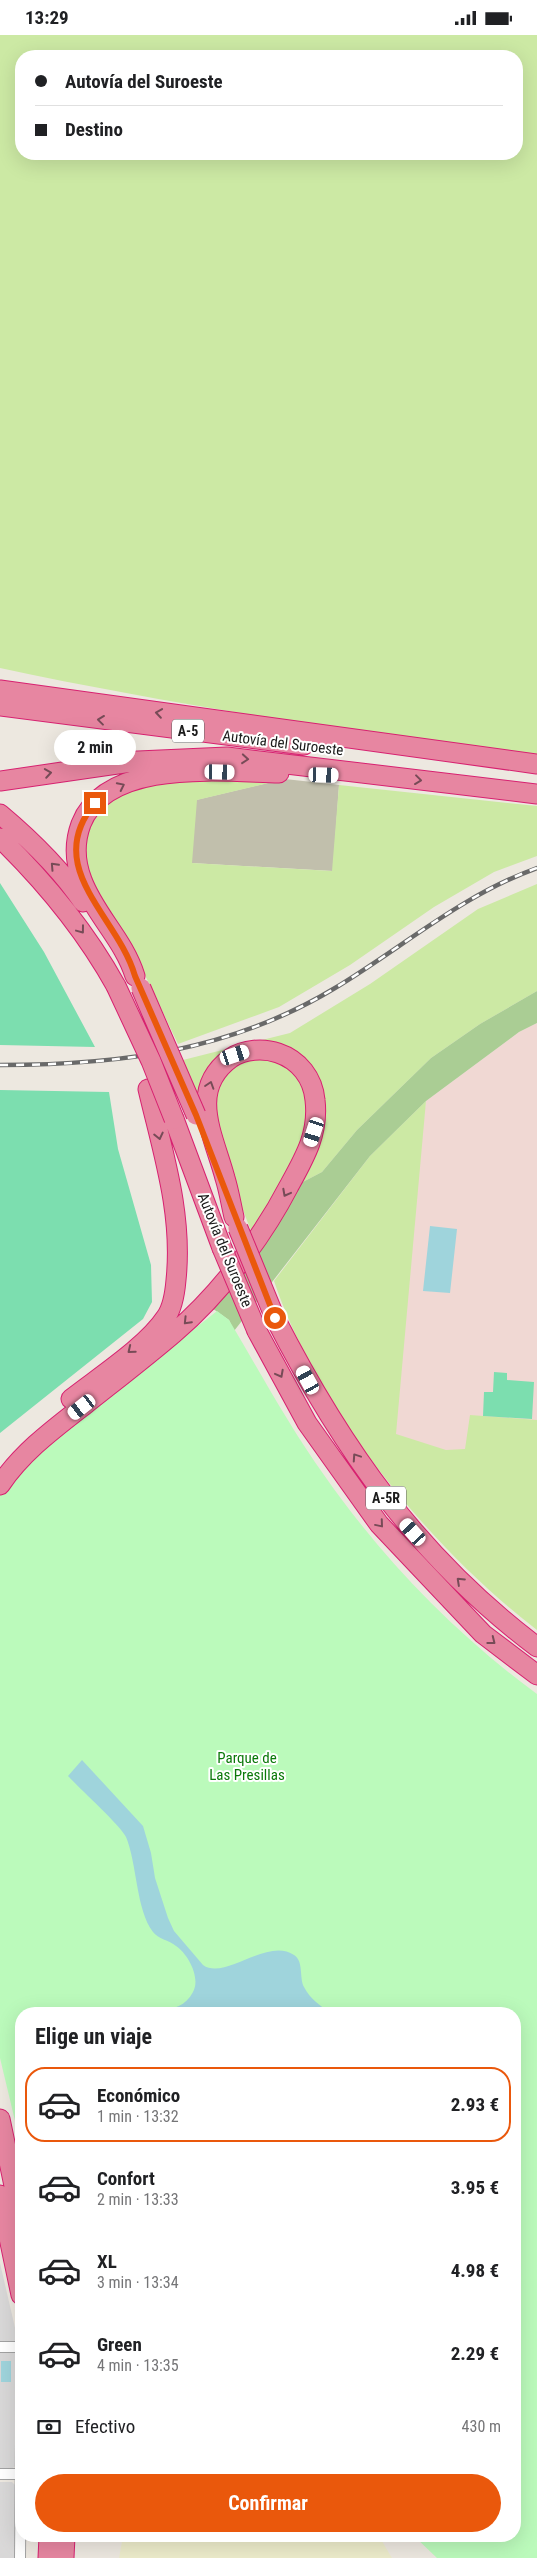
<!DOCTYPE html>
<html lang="es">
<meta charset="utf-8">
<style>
:root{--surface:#fff;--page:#f2f2f2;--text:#202124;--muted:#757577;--line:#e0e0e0;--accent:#ea580c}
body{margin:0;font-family:"Roboto Condensed",sans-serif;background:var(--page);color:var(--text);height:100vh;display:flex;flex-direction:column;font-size:19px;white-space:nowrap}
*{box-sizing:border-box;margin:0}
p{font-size:16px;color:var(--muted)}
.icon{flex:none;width:28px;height:28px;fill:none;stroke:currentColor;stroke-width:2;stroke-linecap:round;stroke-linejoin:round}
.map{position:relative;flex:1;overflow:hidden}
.side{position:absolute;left:15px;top:1972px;width:506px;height:535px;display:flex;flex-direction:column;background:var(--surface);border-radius:20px;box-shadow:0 5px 20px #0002}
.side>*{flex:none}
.banner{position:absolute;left:15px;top:15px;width:508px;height:110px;border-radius:20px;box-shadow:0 5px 20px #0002;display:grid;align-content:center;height:110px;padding:0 20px;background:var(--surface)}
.end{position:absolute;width:22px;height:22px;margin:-11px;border:6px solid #ea580c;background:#fff;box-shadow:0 0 0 2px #fff}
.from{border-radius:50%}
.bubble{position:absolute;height:35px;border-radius:18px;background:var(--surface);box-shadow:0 5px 20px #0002;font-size:16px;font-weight:700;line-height:35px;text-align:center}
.car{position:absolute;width:15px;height:30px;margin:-15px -8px;border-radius:6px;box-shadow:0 0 4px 1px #0007;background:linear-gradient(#fff 24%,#345 0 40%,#fff 0 76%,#345 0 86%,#fff 0)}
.banner b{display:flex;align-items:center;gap:18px;height:48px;font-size:19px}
.banner b+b{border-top:1px solid var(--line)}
.banner i{width:12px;height:12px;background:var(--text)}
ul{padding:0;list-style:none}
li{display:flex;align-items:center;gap:15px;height:75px;margin:0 10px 8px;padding:0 10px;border:2px solid transparent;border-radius:20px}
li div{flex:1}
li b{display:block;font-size:19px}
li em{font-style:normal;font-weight:700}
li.selected{border-color:var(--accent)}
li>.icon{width:45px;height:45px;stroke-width:1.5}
h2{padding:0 20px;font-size:22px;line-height:60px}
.pay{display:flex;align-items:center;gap:12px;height:55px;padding:0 20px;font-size:19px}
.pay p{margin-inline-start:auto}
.cta{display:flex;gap:10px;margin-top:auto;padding:10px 20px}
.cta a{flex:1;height:58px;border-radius:30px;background:var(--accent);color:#fff;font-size:20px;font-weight:700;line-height:58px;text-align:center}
.status{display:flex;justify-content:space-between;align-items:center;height:35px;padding:0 25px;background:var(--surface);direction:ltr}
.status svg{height:14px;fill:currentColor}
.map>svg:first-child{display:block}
</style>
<div class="status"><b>13:29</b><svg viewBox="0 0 49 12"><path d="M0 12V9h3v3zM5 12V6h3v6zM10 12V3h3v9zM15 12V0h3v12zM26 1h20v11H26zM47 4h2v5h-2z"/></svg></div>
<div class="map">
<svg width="537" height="2523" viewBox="0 0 537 2523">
<rect width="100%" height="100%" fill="#ede8e0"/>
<!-- residential -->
<path fill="#d9d8d8" d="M0,2228L16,2297V2308H0Z
M0,2315H16V2430L13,2433H0Z
M0,2447H12L16,2451L15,2523H0Z"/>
<!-- military -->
<path fill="#f0d8d3" d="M537,988V1583L381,1410L426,1066L519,997Z"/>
<!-- construction -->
<path fill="#c1bfac" d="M285,744L339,750L333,836L191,828L196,765Z"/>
<!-- farmland -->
<path fill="#edeccb" d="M123,2501H379L392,2523H119Z"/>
<!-- grass -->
<path fill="#cce9a4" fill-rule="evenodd" d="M0,0H537V721C357,697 177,671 0,633ZM21,21H516V119H21Z
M285,744L197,765L192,828L332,836L339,750L537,771V821L494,837L434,872L350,930L279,972L178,1009L131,911L85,838L83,801L93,781L117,759L169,745Z
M537,849V956L480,989L431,1023L357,1095L322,1137L299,1149L256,1208L183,1025L290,998L370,949L478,874Z
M426,1066L396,1399L446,1415L465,1414L470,1380L537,1385V1595C430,1513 317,1375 274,1246L370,1121Z"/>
<!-- forest -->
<path fill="#aacd94" d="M537,956V988L519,997L426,1066L370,1121L234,1296L229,1285L209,1271L299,1149L322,1137L357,1095L431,1023L480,989Z"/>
<!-- park -->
<path fill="#bbfabb" d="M217,1276L229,1285C260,1337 289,1391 324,1440C382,1523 455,1599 537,1659V2523H437L414,2501H515V1979H21V2111L0,2023V1459L14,1437Z"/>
<!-- pitch -->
<path fill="#7cdeaf" d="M0,848L44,917L95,1012L0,1010Z
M0,1055L109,1057L118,1114L151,1230L152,1267L143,1284L0,1398Z
M494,1337L507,1338V1345L534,1347L532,1384L483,1381L484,1357H493Z"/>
<!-- water -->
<path fill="#9fd4dc" d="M430,1191L457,1194L450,1258L423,1256Z
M82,1725L143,1791L151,1818L155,1843L168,1883L174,1896L203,1930C225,1946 267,1902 294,1920C304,1926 299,1943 304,1952C310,1964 321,1971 331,1979H133C141,1970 179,1985 193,1957C201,1943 188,1919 176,1911C169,1905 158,1904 153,1897C136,1875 137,1828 126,1802C121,1791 79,1753 68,1741Z
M1,2326H11V2347H1Z"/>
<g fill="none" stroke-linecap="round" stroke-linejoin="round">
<defs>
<path id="street" d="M0,2312H21
M0,2439H20
M20,2523L21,2409"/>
<path id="highway" d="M0,655L537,729
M0,671L304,710
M0,746L138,726L227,722L537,759
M0,779C31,805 60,833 83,867
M0,803C45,847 85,895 116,951
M135,941C124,905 95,880 82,845C75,827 74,808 81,789C107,723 223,737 279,738
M174,1084L222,1213
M275,1283C342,1414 418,1522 537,1612
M257,1296L307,1388L379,1489L483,1599L537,1640
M71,1364C99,1342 147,1311 166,1282C173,1272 175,1257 176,1245C183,1179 163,1118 148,1054
M0,1450C23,1416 55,1393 87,1368C116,1345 146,1322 174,1298C219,1260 262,1203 289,1151C305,1122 319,1098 315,1065C313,1043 299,1025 278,1018C264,1013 244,1014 231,1023C187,1055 214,1101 225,1143C229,1156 231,1169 234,1182
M0,2084L21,2184
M0,2160L21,2260
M48,2523L49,2501
M64,2523L65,2501"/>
</defs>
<!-- street casing -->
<use href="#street" stroke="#a2a2a2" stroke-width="12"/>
<!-- highway casing -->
<use href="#highway" stroke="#d72170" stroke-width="21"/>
<!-- street -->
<use href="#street" stroke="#fff" stroke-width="10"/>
<!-- highway -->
<use href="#highway" stroke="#e786a1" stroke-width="19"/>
<defs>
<path id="rail" d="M0,1030C120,1030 231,1016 335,953C403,912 462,860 537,833"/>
</defs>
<!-- rail casing -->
<use href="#rail" stroke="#696969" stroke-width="4.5"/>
<!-- rail -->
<use href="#rail" stroke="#fff" stroke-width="2.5" stroke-dasharray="8" stroke-linecap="butt"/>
<defs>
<path id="highway-bridge" d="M116,951L151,1026L174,1084
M141,953L196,1080
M238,1193L275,1283
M222,1213L257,1296"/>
</defs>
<!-- highway-bridge casing -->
<use href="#highway-bridge" stroke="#d72170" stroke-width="21" stroke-linecap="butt"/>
<!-- highway-bridge -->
<use href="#highway-bridge" stroke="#e786a1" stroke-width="19"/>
</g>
<!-- one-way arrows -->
<defs><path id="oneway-chevron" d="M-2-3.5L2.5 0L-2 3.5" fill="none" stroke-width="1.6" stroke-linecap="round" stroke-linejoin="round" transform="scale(1.25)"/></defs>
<g stroke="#774b57">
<use href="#oneway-chevron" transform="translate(159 678) rotate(-172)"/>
<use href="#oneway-chevron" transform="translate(101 685) rotate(-173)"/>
<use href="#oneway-chevron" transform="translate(245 724) rotate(5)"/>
<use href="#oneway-chevron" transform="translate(48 738) rotate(-9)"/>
<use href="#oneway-chevron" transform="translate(418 745) rotate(7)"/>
<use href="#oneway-chevron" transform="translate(121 751) rotate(-26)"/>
<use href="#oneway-chevron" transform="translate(54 831) rotate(-133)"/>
<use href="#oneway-chevron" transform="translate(81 895) rotate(53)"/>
<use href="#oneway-chevron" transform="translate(210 1050) rotate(-72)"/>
<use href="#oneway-chevron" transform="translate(159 1101) rotate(77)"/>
<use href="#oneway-chevron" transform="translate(286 1158) rotate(118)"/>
<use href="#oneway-chevron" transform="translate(187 1286) rotate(134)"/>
<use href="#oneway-chevron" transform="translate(131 1315) rotate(141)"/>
<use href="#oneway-chevron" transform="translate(280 1339) rotate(62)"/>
<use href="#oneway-chevron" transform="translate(356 1422) rotate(-124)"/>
<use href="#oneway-chevron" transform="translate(380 1489) rotate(50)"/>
<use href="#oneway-chevron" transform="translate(460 1546) rotate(-137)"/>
<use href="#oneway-chevron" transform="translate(492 1606) rotate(38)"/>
</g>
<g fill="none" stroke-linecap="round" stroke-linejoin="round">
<!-- route -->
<path stroke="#ea580c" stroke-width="6" d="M95,768C41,833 118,881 135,941L196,1080L275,1283"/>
</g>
<g text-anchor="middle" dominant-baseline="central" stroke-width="4" stroke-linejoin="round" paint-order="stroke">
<!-- shield labels -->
<g fill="#fff" stroke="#5f5f5f" stroke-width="1">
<rect x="172" y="684.5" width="32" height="23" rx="4"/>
<rect x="366" y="1451.5" width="40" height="23" rx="4"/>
</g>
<g font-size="14" font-weight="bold" fill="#1b1b1b">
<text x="188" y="696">A-5</text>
<text x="386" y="1463">A-5R</text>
</g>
<!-- street labels -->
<g font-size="15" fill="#1b1b1b" stroke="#fff">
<text transform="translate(283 708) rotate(7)">Autovía del Suroeste</text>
<text transform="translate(225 1215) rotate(68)">Autovía del Suroeste</text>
</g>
<!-- park labels -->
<g font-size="15" fill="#0b790a" stroke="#fff">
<text x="247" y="1723">Parque de<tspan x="247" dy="17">Las Presillas</tspan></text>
</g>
</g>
</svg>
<i class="end from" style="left:275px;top:1283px"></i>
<i class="end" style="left:95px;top:768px"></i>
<div class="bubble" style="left:54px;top:695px;width:82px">2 min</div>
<i class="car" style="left:220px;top:737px;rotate:91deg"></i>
<i class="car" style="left:324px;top:740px;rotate:92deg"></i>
<i class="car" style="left:235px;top:1020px;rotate:72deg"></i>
<i class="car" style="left:314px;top:1097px;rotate:198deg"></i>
<i class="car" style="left:308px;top:1345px;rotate:331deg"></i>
<i class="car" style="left:82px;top:1372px;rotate:232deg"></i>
<i class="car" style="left:413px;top:1497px;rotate:318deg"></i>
<div class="banner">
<b><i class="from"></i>Autovía del Suroeste</b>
<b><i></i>Destino</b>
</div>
<section class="side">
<h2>Elige un viaje</h2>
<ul>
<li class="selected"><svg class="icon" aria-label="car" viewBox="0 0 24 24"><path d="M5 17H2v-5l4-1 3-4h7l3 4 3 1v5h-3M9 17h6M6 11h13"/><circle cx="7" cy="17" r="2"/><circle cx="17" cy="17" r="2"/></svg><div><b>Económico</b><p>1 min · 13:32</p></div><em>2.93 €</em></li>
<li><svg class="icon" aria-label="car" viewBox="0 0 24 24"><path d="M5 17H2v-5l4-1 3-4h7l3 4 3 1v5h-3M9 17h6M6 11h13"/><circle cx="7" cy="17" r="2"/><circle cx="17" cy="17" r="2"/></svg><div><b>Confort</b><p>2 min · 13:33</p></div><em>3.95 €</em></li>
<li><svg class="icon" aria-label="car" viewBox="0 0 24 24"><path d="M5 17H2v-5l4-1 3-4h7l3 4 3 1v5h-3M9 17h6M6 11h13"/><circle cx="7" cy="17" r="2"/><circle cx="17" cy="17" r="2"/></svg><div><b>XL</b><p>3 min · 13:34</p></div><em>4.98 €</em></li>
<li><svg class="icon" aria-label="car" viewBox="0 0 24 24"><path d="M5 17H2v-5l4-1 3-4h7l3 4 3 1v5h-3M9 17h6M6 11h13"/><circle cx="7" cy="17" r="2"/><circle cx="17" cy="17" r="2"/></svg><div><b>Green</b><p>4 min · 13:35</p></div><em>2.29 €</em></li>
</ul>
<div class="pay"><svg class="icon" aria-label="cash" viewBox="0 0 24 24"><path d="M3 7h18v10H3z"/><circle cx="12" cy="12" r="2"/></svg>Efectivo<p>430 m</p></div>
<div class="cta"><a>Confirmar</a></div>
</section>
</div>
